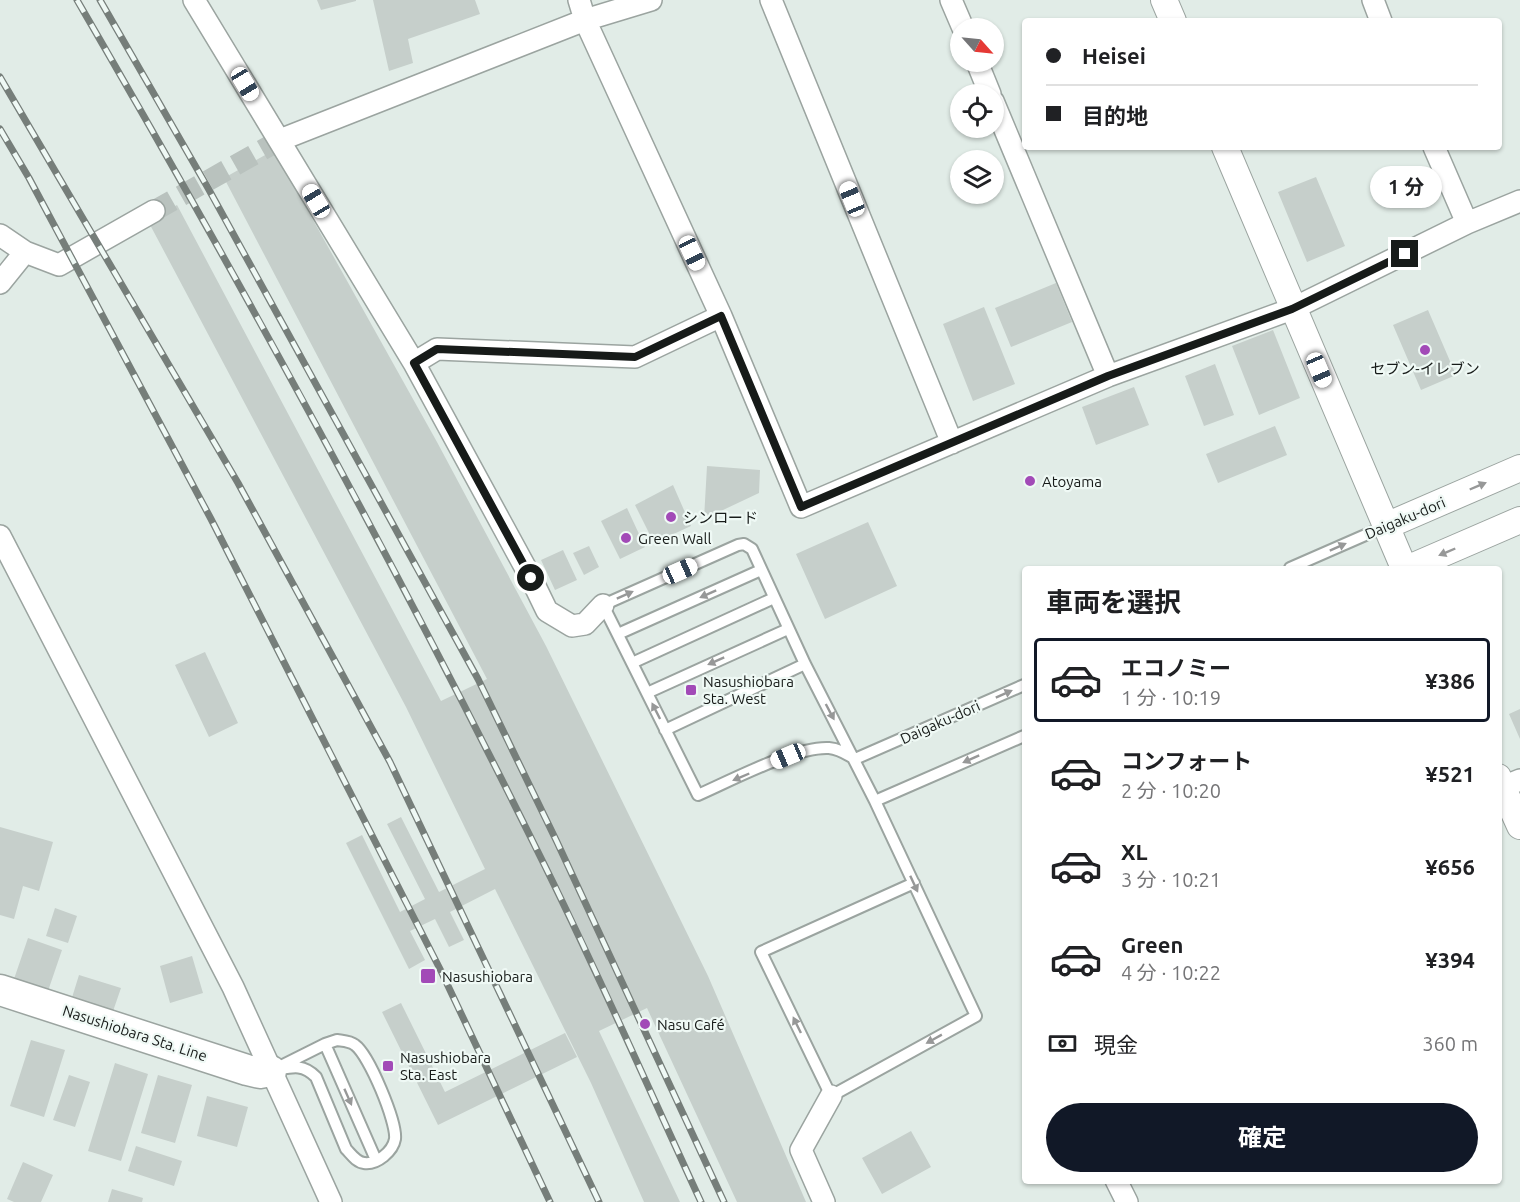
<!DOCTYPE html>
<html lang="ja">
<meta charset="utf-8">
<style>
:root{--surface:#fff;--page:#f2f2f2;--text:#202124;--muted:#757577;--line:#e0e0e0;--accent:#111827}
body{margin:0;font-family:Ubuntu,"Noto Sans JP",sans-serif;background:var(--page);color:var(--text);height:100vh;display:flex;flex-direction:column;font-size:22px;white-space:nowrap}
*{box-sizing:border-box;margin:0}
p{font-size:20px;color:var(--muted)}
.icon{flex:none;width:33px;height:33px;fill:none;stroke:currentColor;stroke-width:2;stroke-linecap:round;stroke-linejoin:round}
.map{position:relative;flex:1;overflow:hidden}
.sheet{position:absolute;left:1022px;top:566px;width:480px;height:618px;display:flex;flex-direction:column;background:var(--surface);border-radius:6px;box-shadow:0 2px 4px #0004}
.sheet>*{flex:none}
.banner{position:absolute;left:1022px;top:18px;width:480px;height:132px;border-radius:6px;box-shadow:0 2px 4px #0004;display:grid;align-content:center;height:132px;padding:0 24px;background:var(--surface)}
.needle{width:39px;rotate:117deg}
.fabs{position:absolute;left:950px;top:18px;display:grid;gap:12px}
.fabs a{display:grid;place-items:center;width:54px;height:54px;border-radius:50%;background:var(--surface);box-shadow:0 2px 4px #0004;font-size:30px}
.end{position:absolute;width:27px;height:27px;margin:-14px;border:8px solid #171b19;background:#fff;box-shadow:0 0 0 3px #fff}
.from{border-radius:50%}
.bubble{position:absolute;height:42px;border-radius:21px;background:var(--surface);box-shadow:0 2px 4px #0004;font-size:20px;font-weight:700;line-height:42px;text-align:center}
.car{position:absolute;width:18px;height:36px;margin:-18px -9px;border-radius:8px;box-shadow:0 0 4px 2px #0007;background:linear-gradient(#fff 24%,#345 0 40%,#fff 0 76%,#345 0 86%,#fff 0)}
.banner b{display:flex;align-items:center;gap:21px;height:57px;font-size:22px}
.banner b+b{border-top:2px solid var(--line)}
.banner i{width:15px;height:15px;background:var(--text)}
ul{padding:0;list-style:none}
li{display:flex;align-items:center;gap:18px;height:84px;margin:0 12px 9px;padding:0 12px;border:3px solid transparent;border-radius:6px}
li div{flex:1}
li b{display:block;font-size:22px}
li em{font-style:normal;font-weight:700}
li.current{border-color:var(--accent)}
li>.icon{width:54px;height:54px;stroke-width:1.5}
h2{padding:0 24px;font-size:27px;line-height:72px}
.pay{display:flex;align-items:center;gap:15px;height:66px;padding:0 24px;font-size:22px}
.pay p{margin-inline-start:auto}
.primary-button{display:flex;gap:12px;margin-top:auto;padding:12px 24px}
.primary-button a{flex:1;height:69px;border-radius:36px;background:var(--accent);color:#fff;font-size:24px;font-weight:700;line-height:69px;text-align:center}
.map>svg:first-child{display:block}
</style>
<div class="map">
<svg width="1520" height="1202" viewBox="0 0 1520 1202">
<rect width="100%" height="100%" fill="#e1ece7"/>
<!-- building -->
<path fill="#c6cfcb" d="M317,0H356V1L321,10Z
M373,0H475L480,14L408,39L413,63L389,71Z
M274,150L437,442L546,646L708,976L806,1202H737L647,1008L599,1031L680,1202H644L591,1083L495,889L450,912L464,940L449,947L435,919L410,931L425,960L409,969L346,843L362,835L400,912L425,899L387,824L401,817L439,892L485,869L406,707L148,221L177,205L441,701L487,679L224,178Z
M1316,177L1345,246L1307,262L1278,192Z
M1056,283L1072,322L1011,347L995,308Z
M984,307L1015,384L973,401L943,324Z
M1428,310L1456,375L1421,390L1393,325Z
M1273,330L1300,398L1259,415L1232,346Z
M1215,364L1234,415L1204,426L1185,376Z
M1134,387L1149,425L1096,445L1082,407Z
M1275,426L1287,455L1218,483L1206,454Z
M707,466L760,470L759,493L704,519Z
M673,485L691,526L654,543L635,505Z
M627,508L645,547L620,559L601,521Z
M868,522L897,586L825,619L796,554Z
M589,546L599,567L584,575L573,553Z
M563,550L577,580L555,590L541,560Z
M205,652L238,723L209,737L175,665Z
M1520,709V739L1509,714Z
M0,827L53,842L39,891L23,886L14,919L0,915Z
M55,908L77,916L68,943L46,936Z
M28,938L62,950L48,991L14,979Z
M192,956L203,993L170,1003L160,966Z
M79,975L121,988L111,1017L70,1004Z
M401,1003L445,1092L565,1033L577,1057L438,1125L382,1012Z
M31,1040L65,1050L44,1117L10,1106Z
M115,1063L148,1074L121,1161L88,1151Z
M69,1075L90,1082L75,1127L53,1120Z
M158,1075L192,1085L175,1143L141,1133Z
M207,1096L248,1107L237,1147L197,1136Z
M911,1131L931,1167L882,1194L862,1158Z
M136,1146L182,1161L174,1186L128,1171Z
M23,1162L53,1175L41,1202H14L7,1199Z
M112,1189L143,1198L142,1202H108Z"/>
<g fill="none" stroke-linecap="round" stroke-linejoin="round">
<!-- minor-tunnel -->
<path stroke="#b9c2be" stroke-width="21" stroke-dasharray="21 10" stroke-linecap="butt" d="M154,211L280,140"/>
<defs>
<path id="service" d="M1290,568L1386,526
M618,634L761,570
M632,663L774,598
M647,693L788,629
M665,730L805,664
M855,759C846,754 840,749 829,748C796,746 730,781 698,795L603,605L738,545L744,544L752,549L805,664L875,801L976,1016L831,1096L761,952L914,883
M855,759L1024,685
M875,801L1024,736
M337,1040C344,1041 350,1041 355,1045C369,1055 397,1122 395,1139C393,1151 377,1165 364,1163C356,1162 351,1154 346,1149L316,1077C301,1062 290,1068 271,1071L325,1044Z
M325,1044L376,1160"/>
<path id="minor" d="M194,0L414,363L531,578L547,611L572,626L585,624L603,605
M579,0L585,20L721,316L801,507L1108,376L1292,309L1467,223L1520,201
M771,0L952,443
M951,0L963,28
M1373,0L1381,21
M977,62L990,94
M993,101L1108,376
M280,140L585,20L651,0
M1434,147L1467,223
M0,235L25,252L59,265L154,211
M0,283L25,252
M414,363L437,349L635,357L721,316
M0,536L233,987L331,1202
M1498,789L1520,780
M1116,1180L1127,1202
M824,1202L801,1150L831,1096"/>
<path id="tertiary" d="M1164,0L1173,21
M1225,147L1404,568
M1386,526L1520,468
M1409,568L1520,520
M1498,777L1520,826"/>
<path id="secondary" d="M0,990L247,1070L260,1073L271,1071"/>
</defs>
<!-- service casing -->
<use href="#service" stroke="#9ba4a0" stroke-width="14"/>
<!-- minor casing -->
<use href="#minor" stroke="#9ba4a0" stroke-width="24"/>
<!-- tertiary casing -->
<use href="#tertiary" stroke="#9ba4a0" stroke-width="28"/>
<!-- secondary casing -->
<use href="#secondary" stroke="#9ba4a0" stroke-width="33"/>
<!-- service -->
<use href="#service" stroke="#fff" stroke-width="10"/>
<!-- minor -->
<use href="#minor" stroke="#fff" stroke-width="21"/>
<!-- tertiary -->
<use href="#tertiary" stroke="#fff" stroke-width="26"/>
<!-- secondary -->
<use href="#secondary" stroke="#fff" stroke-width="30"/>
<defs>
<path id="rail" d="M77,0C239,279 394,561 537,850C595,966 647,1085 701,1202
M100,0L208,188L478,679L557,842L724,1202
M0,77L238,483L390,762L599,1202
M0,129L29,178L211,519L441,971L550,1202"/>
</defs>
<!-- rail casing -->
<use href="#rail" stroke="#767e7a" stroke-width="7"/>
<!-- rail -->
<use href="#rail" stroke="#eff9f5" stroke-width="4.5" stroke-dasharray="14" stroke-linecap="butt"/>
</g>
<!-- one-way arrows -->
<defs><path id="oneway-solid" d="M-6-.8H1V-3.2L6.5 0L1 3.2V.8H-6Z" transform="scale(1.5)"/></defs>
<g fill="#979898">
<use href="#oneway-solid" transform="translate(1478 486) rotate(-23)"/>
<use href="#oneway-solid" transform="translate(1338 547) rotate(-24)"/>
<use href="#oneway-solid" transform="translate(1447 552) rotate(157)"/>
<use href="#oneway-solid" transform="translate(708 594) rotate(156)"/>
<use href="#oneway-solid" transform="translate(625 595) rotate(-24)"/>
<use href="#oneway-solid" transform="translate(716 661) rotate(156)"/>
<use href="#oneway-solid" transform="translate(1004 694) rotate(-24)"/>
<use href="#oneway-solid" transform="translate(656 711) rotate(-117)"/>
<use href="#oneway-solid" transform="translate(830 712) rotate(62)"/>
<use href="#oneway-solid" transform="translate(971 759) rotate(156)"/>
<use href="#oneway-solid" transform="translate(741 777) rotate(157)"/>
<use href="#oneway-solid" transform="translate(914 884) rotate(65)"/>
<use href="#oneway-solid" transform="translate(797 1025) rotate(-116)"/>
<use href="#oneway-solid" transform="translate(934 1039) rotate(151)"/>
<use href="#oneway-solid" transform="translate(348 1097) rotate(66)"/>
</g>
<g fill="none" stroke-linecap="round" stroke-linejoin="round">
<!-- route -->
<path stroke="#171b19" stroke-width="8" d="M531,578L414,363L437,349L635,357L721,316L801,507L1108,376L1292,309L1405,254"/>
</g>
<!-- markers -->
<g fill="#a24ab7" stroke="#eff9f5" stroke-width="2">
<circle cx="1425" cy="350" r="6"/>
<circle cx="1030" cy="481" r="6"/>
<circle cx="671" cy="517" r="6"/>
<circle cx="626" cy="538" r="6"/>
<rect x="685" y="684" width="12" height="12" rx="3"/>
<rect x="420" y="968" width="16" height="16" rx="3"/>
<circle cx="645" cy="1024" r="6"/>
<rect x="382" y="1060" width="12" height="12" rx="3"/>
</g>
<g text-anchor="middle" dominant-baseline="central" stroke-width="4.5" stroke-linejoin="round" paint-order="stroke">
<!-- poi labels -->
<g font-size="15" fill="#171b19" stroke="#eff9f5" text-anchor="start">
<text x="1425" y="368" text-anchor="middle">セブン-イレブン</text>
<text x="1042" y="481">Atoyama</text>
<text x="683" y="517">シンロード</text>
<text x="638" y="538">Green Wall</text>
<text x="703" y="681">Nasushiobara<tspan x="703" dy="17">Sta. West</tspan></text>
<text x="442" y="976">Nasushiobara</text>
<text x="657" y="1024">Nasu Café</text>
<text x="400" y="1057">Nasushiobara<tspan x="400" dy="17">Sta. East</tspan></text>
</g>
<!-- street labels -->
<g font-size="15" fill="#171b19" stroke="#eff9f5">
<text transform="translate(1405 518) rotate(-23)">Daigaku-dori</text>
<text transform="translate(940 722) rotate(-24)">Daigaku-dori</text>
<text transform="translate(135 1033) rotate(18)">Nasushiobara Sta. Line</text>
</g>
</g>
</svg>
<div class="fabs">
<a><svg class="needle" viewBox="-14 -14 28 28"><path d="M0-13l5 13h-10z" fill="#e53935"/><path d="M0 13l5-13h-10z" fill="#757577"/></svg></a>
<a><svg class="icon" aria-label="locate" viewBox="0 0 24 24"><circle cx="12" cy="12" r="6"/><path d="M12 2v4M12 18v4M2 12h4M18 12h4"/></svg></a>
<a><svg class="icon" aria-label="layers" viewBox="0 0 24 24"><path d="M12 4l9 5-9 5-9-5zM3 14l9 5 9-5"/></svg></a>
</div>
<i class="end from" style="left:531px;top:578px"></i>
<i class="end" style="left:1405px;top:254px"></i>
<div class="bubble" style="left:1370px;top:166px;width:72px">1 分</div>
<i class="car" style="left:245px;top:84px;rotate:149deg"></i>
<i class="car" style="left:852px;top:199px;rotate:338deg"></i>
<i class="car" style="left:316px;top:201px;rotate:329deg"></i>
<i class="car" style="left:692px;top:253px;rotate:155deg"></i>
<i class="car" style="left:1319px;top:370px;rotate:157deg"></i>
<i class="car" style="left:680px;top:571px;rotate:66deg"></i>
<i class="car" style="left:788px;top:756px;rotate:247deg"></i>
<div class="banner">
<b><i class="from"></i>Heisei</b>
<b><i></i>目的地</b>
</div>
<section class="sheet">
<h2>車両を選択</h2>
<ul>
<li class="current"><svg class="icon" aria-label="car" viewBox="0 0 24 24"><path d="M5 17H2v-5l4-1 3-4h7l3 4 3 1v5h-3M9 17h6M6 11h13"/><circle cx="7" cy="17" r="2"/><circle cx="17" cy="17" r="2"/></svg><div><b>エコノミー</b><p>1 分 · 10:19</p></div><em>¥386</em></li>
<li><svg class="icon" aria-label="car" viewBox="0 0 24 24"><path d="M5 17H2v-5l4-1 3-4h7l3 4 3 1v5h-3M9 17h6M6 11h13"/><circle cx="7" cy="17" r="2"/><circle cx="17" cy="17" r="2"/></svg><div><b>コンフォート</b><p>2 分 · 10:20</p></div><em>¥521</em></li>
<li><svg class="icon" aria-label="car" viewBox="0 0 24 24"><path d="M5 17H2v-5l4-1 3-4h7l3 4 3 1v5h-3M9 17h6M6 11h13"/><circle cx="7" cy="17" r="2"/><circle cx="17" cy="17" r="2"/></svg><div><b>XL</b><p>3 分 · 10:21</p></div><em>¥656</em></li>
<li><svg class="icon" aria-label="car" viewBox="0 0 24 24"><path d="M5 17H2v-5l4-1 3-4h7l3 4 3 1v5h-3M9 17h6M6 11h13"/><circle cx="7" cy="17" r="2"/><circle cx="17" cy="17" r="2"/></svg><div><b>Green</b><p>4 分 · 10:22</p></div><em>¥394</em></li>
</ul>
<div class="pay"><svg class="icon" aria-label="cash" viewBox="0 0 24 24"><path d="M3 7h18v10H3z"/><circle cx="12" cy="12" r="2"/></svg>現金<p>360 m</p></div>
<div class="primary-button"><a>確定</a></div>
</section>
</div>
